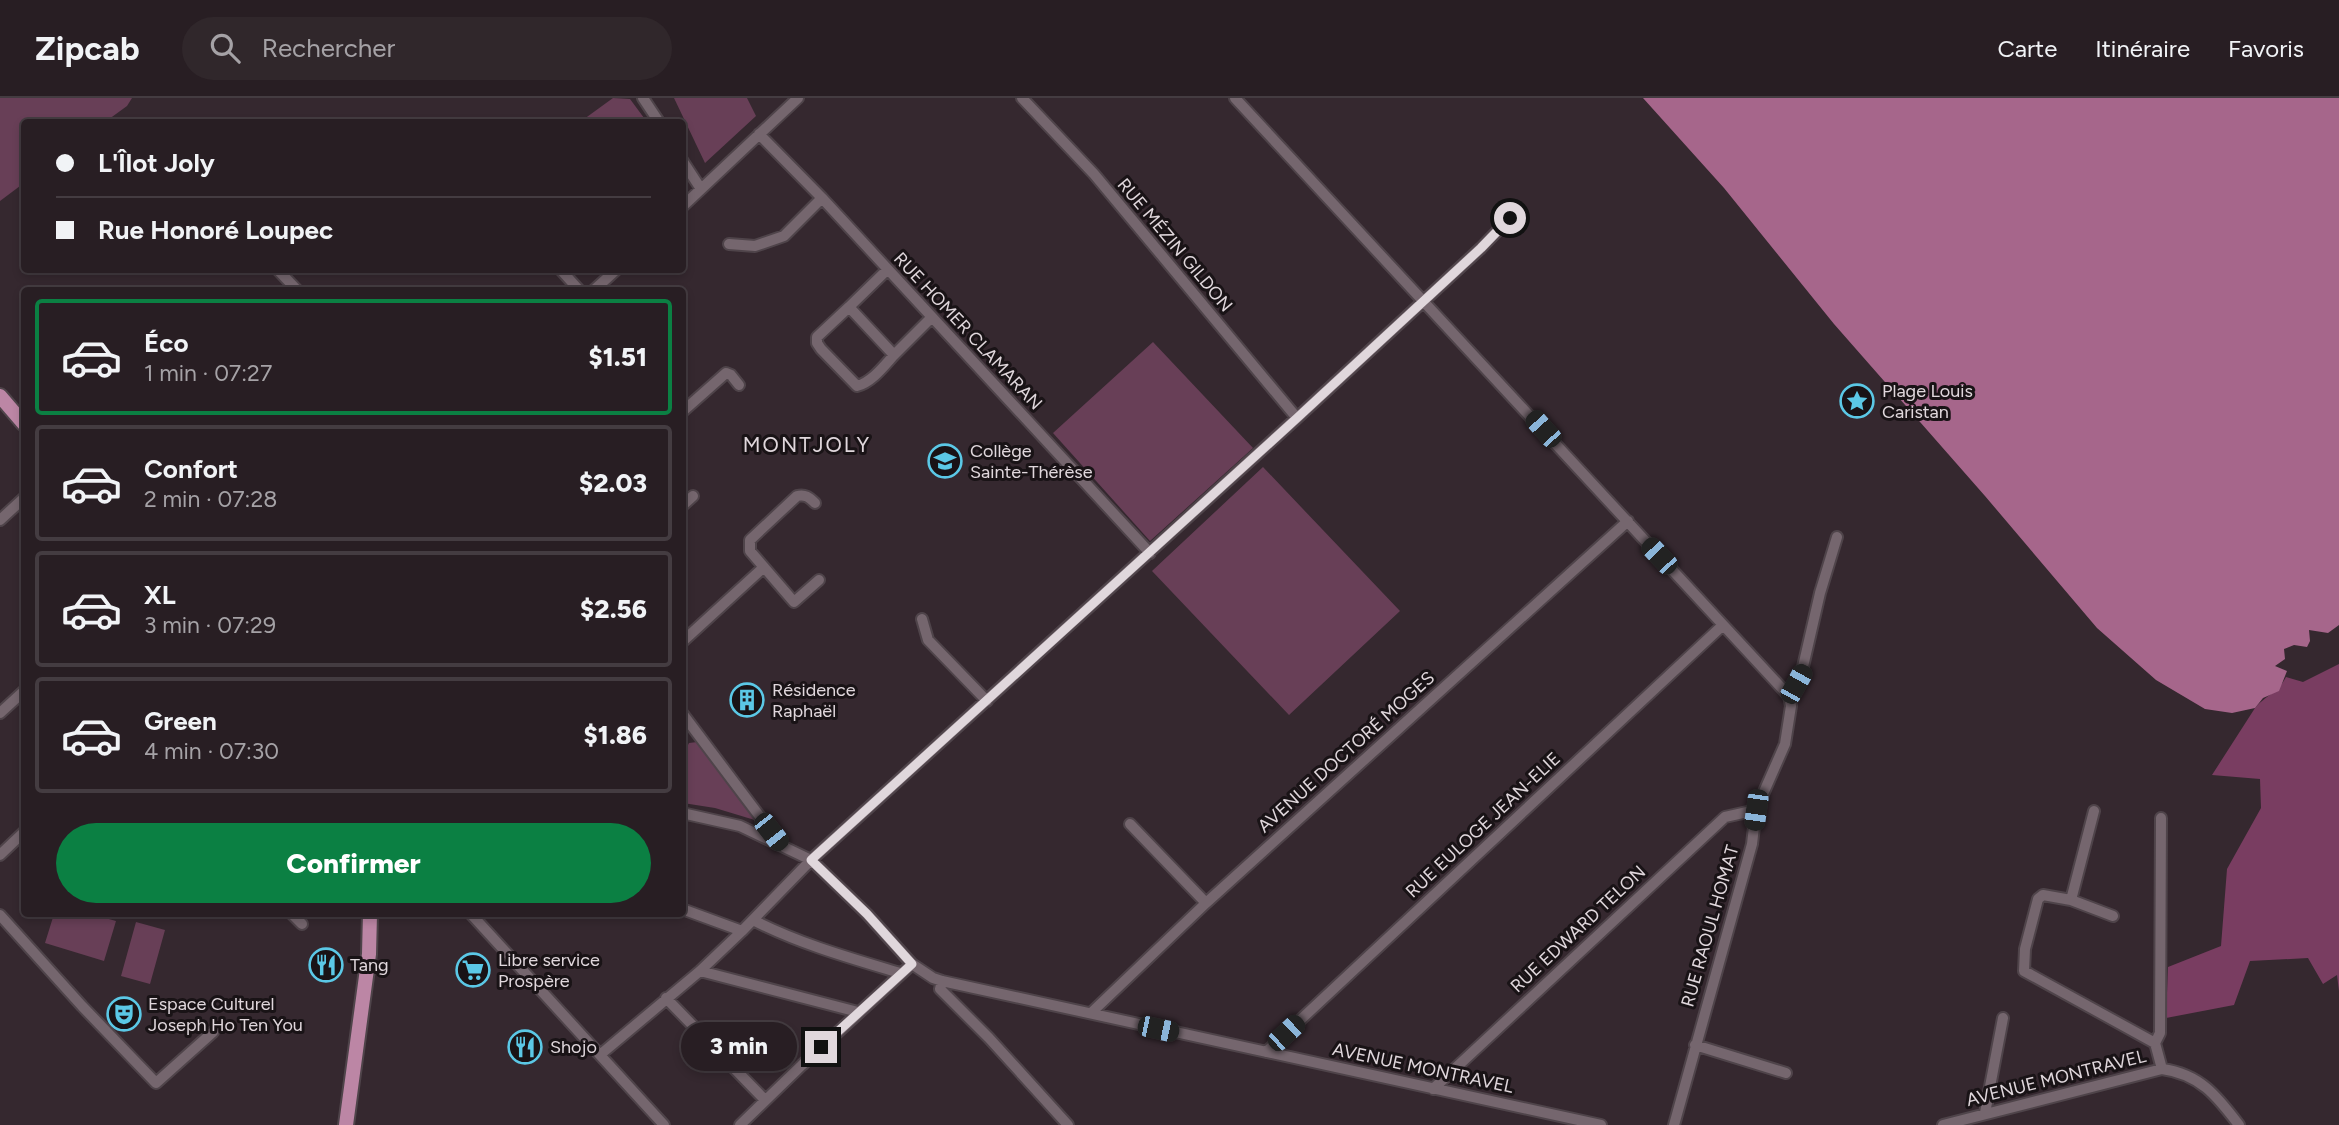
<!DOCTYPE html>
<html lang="fr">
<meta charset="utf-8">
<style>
:root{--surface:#281e23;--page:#30272b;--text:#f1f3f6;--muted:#a5a2a6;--line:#443c41;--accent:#0b8043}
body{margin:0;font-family:Figtree,sans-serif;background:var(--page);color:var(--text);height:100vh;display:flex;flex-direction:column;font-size:26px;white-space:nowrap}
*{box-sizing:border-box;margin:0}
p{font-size:23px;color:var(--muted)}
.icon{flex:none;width:38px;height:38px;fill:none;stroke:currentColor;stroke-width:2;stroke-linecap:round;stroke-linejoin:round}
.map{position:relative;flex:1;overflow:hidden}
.drawer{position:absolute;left:21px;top:189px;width:665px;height:630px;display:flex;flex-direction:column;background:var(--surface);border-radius:7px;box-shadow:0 4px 10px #0003,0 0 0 2px var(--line)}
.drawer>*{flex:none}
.banner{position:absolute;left:21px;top:21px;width:665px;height:154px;border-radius:7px;box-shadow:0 4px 10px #0003,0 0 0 2px var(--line);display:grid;align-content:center;height:154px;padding:0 35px;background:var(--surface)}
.end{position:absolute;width:32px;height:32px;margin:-16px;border:9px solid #e0d7dc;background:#111;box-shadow:0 0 0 4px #111}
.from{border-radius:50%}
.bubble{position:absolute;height:49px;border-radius:24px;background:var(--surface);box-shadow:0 4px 10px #0003,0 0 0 2px var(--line);font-size:23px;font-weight:800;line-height:49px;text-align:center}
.car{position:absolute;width:21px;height:42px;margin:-21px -10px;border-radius:9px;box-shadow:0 0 5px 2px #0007;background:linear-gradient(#222 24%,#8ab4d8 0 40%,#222 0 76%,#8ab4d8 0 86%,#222 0)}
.banner b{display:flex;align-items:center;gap:24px;height:66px;font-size:26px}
.banner b+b{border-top:2px solid var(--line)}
.banner i{width:18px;height:18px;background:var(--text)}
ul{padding:12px 0 0;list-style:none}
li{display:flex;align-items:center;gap:21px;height:116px;margin:0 14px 10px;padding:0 21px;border:4px solid var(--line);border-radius:7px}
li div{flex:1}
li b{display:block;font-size:26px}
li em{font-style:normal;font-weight:800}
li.on{border-color:var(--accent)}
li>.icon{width:63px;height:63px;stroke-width:1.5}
.cta{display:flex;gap:14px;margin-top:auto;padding:14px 35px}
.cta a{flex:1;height:80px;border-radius:42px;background:var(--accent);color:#fff;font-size:28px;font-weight:800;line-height:80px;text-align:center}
header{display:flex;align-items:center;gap:42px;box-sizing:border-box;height:98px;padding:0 35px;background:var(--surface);border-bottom:2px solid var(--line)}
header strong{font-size:33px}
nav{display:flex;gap:38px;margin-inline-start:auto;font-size:24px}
.search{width:490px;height:63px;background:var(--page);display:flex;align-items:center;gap:18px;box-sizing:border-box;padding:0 24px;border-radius:38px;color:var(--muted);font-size:26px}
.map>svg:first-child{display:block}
</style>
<header>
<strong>Zipcab</strong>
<div class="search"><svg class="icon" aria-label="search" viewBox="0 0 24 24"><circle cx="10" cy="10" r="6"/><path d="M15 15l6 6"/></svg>Rechercher</div>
<nav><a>Carte</a><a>Itinéraire</a><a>Favoris</a></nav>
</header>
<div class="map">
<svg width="2339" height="1027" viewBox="0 0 2339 1027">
<rect width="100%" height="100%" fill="#35282f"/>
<!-- green -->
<path fill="#683f57" d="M0,0H132L127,8L105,24H24V85L0,103Z
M613,0L630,1L647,24H580Z
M674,0H747L756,18L705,65Z
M1153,244L1253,350L1150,443L1053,335Z
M1263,369L1400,513L1289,617L1152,473Z
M697,644L758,723L715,710L683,705L682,659L689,645Z
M54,816H91L116,823L104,863L45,845Z
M136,824L165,832L150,886L121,878Z"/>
<!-- forest -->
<path fill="#793d61" d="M2339,566V893L2337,877L2323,886L2308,860L2250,863L2234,907L2166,920L2168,869L2221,848L2227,771L2261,710L2260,681L2212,677L2255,610C2267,596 2277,596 2286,579L2303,584Z"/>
<!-- water -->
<path fill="#a6668b" d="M1643,0H2339V527L2328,535L2309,532L2310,543L2307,549L2294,547L2284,551L2285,561L2275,568L2287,573L2279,593L2263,600L2255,610L2232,615L2205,611L2156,582L2097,530L1985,398L1834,226L1724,90Z"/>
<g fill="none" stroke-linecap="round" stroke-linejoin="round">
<defs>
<path id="minor" d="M643,0L659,24
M1022,0L1094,76L1297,320
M1235,0L1789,598
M759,36L822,100L1150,455
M682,62L701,91
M682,109L798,0
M729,146L755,148L784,138L822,100
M278,172L297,192
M561,172L579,192
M887,172L849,209L894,257L932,219
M594,192L616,172
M849,209L817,239V245L821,251L857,288C872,284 884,268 894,257
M682,314L726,275L731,277L739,287
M815,405C809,399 805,396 797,398L750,442V453L794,504L819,482
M682,408L693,398
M0,422L24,400
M922,521L928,542L987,603
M682,544L763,470
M0,615L24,593
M682,615L779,744
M682,715L740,728L811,762L867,816L912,866L933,880L942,883L1601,1027
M2161,720L2160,935L2155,945L2162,971
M1130,726L1206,805
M0,757L24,734
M2071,802L2094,713
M682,811L742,833
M292,816L302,826
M471,816L664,1027
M0,817L82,908L156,985L213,934
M2113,818L2071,802L2043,797L2038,801L2025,851L2024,873L2155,945
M753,822C800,846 850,860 900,875
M700,873L858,914
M942,883L940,891L989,940L1068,1027
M666,900L765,1002
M1091,915L1206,805L1628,423
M1695,947L1786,975
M1266,954L1723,527
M601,956L700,873L742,833L811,762L1297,320L1481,150L1510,120
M1433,991L1725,719L1756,712
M1985,1015L2003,920
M740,1027L802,967L912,866
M1674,1027L1752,746L1756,712L1785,646L1791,608L1789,598L1802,573L1820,495L1837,439
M1943,1027L2162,971C2200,976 2217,998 2239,1027"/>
<path id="major" d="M0,298L24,326
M346,1027L369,856L370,816"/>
</defs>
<!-- minor casing -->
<use href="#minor" stroke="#4f444a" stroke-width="14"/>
<!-- major casing -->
<use href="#major" stroke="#4f444a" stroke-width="18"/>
<!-- minor -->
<use href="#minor" stroke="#75666e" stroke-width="10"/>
<!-- major -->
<use href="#major" stroke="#bc86a5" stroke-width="14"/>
</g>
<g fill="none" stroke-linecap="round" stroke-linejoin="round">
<!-- route -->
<path stroke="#e0d7dc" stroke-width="9" d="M821,949L912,866L867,816L811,762L1297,320L1481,150L1510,120"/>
</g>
<!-- icons -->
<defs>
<symbol id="sight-ring" viewBox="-11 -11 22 22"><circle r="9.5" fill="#191316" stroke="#5bc8e6" stroke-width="1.5"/><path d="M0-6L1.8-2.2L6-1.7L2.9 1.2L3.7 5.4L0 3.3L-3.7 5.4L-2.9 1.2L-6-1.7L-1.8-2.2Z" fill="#5bc8e6"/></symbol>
<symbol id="school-ring" viewBox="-11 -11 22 22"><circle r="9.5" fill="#191316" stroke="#5bc8e6" stroke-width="1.5"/><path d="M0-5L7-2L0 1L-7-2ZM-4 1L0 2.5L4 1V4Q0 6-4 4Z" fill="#5bc8e6"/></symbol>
<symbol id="building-ring" viewBox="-11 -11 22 22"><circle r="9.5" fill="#191316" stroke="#5bc8e6" stroke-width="1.5"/><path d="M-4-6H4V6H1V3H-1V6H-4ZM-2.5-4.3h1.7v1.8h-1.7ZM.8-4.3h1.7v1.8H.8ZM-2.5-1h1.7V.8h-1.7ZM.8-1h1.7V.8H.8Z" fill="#5bc8e6"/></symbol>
<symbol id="restaurant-ring" viewBox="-11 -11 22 22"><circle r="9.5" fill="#191316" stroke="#5bc8e6" stroke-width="1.5"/><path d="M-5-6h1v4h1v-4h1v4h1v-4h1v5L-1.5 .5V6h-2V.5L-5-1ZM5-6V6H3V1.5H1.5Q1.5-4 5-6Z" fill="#5bc8e6"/></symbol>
<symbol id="supermarket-ring" viewBox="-11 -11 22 22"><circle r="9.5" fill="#191316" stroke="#5bc8e6" stroke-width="1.5"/><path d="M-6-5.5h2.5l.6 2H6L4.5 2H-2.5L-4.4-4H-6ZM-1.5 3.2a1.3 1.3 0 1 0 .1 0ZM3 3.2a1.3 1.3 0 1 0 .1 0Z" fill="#5bc8e6"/></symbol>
<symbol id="theatre-ring" viewBox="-11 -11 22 22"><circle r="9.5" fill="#191316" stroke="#5bc8e6" stroke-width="1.5"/><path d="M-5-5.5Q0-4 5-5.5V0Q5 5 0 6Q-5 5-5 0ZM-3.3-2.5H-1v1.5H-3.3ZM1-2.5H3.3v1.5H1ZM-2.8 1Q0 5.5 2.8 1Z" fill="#5bc8e6"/></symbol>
</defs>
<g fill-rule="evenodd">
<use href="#sight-ring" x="1838" y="284" width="38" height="38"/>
<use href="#school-ring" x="926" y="344" width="38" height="38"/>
<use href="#building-ring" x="728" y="583" width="38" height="38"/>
<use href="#restaurant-ring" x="307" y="848" width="38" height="38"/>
<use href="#supermarket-ring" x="454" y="853" width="38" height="38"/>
<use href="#theatre-ring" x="105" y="897" width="38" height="38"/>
<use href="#restaurant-ring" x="506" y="930" width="38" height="38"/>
</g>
<g text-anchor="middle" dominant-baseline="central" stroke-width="6" stroke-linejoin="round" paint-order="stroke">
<!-- street labels -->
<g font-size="18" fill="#e0d7dc" stroke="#191316">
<text transform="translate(1175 147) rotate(50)">RUE MÉZIN GILDON</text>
<text transform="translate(968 233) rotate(47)">RUE HOMER CLAMARAN</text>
<text transform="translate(1346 654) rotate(-42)">AVENUE DOCTORÉ MOGES</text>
<text transform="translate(1483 727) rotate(-43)">RUE EULOGE JEAN-ELIE</text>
<text transform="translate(1710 828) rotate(-74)">RUE RAOUL HOMAT</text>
<text transform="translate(1578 831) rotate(-43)">RUE EDWARD TELON</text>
<text transform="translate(1423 970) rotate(12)">AVENUE MONTRAVEL</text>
<text transform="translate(2056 980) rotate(-14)">AVENUE MONTRAVEL</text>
</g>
<!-- poi labels -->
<g font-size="18" fill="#e0d7dc" stroke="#191316" text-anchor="start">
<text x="1882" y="293">Plage Louis<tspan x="1882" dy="21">Caristan</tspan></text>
<text x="970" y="353">Collège<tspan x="970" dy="21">Sainte-Thérèse</tspan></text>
<text x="772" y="592">Résidence<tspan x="772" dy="21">Raphaël</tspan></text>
<text x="498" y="862">Libre service<tspan x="498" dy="21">Prospère</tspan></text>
<text x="350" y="867">Tang</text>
<text x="148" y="906">Espace Culturel<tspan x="148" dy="21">Joseph Ho Ten You</tspan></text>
<text x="550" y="949">Shojo</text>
</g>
<!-- quarter labels -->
<g font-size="21" letter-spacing="2" fill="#e0d7dc" stroke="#191316">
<text x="807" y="346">MONTJOLY</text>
</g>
</g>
</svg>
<i class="end from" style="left:1510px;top:120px"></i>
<i class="end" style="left:821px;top:949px"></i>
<div class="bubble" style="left:681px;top:924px;width:116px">3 min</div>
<i class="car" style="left:1543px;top:331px;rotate:318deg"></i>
<i class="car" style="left:1659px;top:458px;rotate:317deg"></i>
<i class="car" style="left:1796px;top:586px;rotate:29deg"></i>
<i class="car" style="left:1756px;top:712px;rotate:188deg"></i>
<i class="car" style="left:771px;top:734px;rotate:142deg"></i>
<i class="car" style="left:1158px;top:931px;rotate:102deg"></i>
<i class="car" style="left:1286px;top:935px;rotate:47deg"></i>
<div class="banner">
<b><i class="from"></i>L'Îlot Joly</b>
<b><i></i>Rue Honoré Loupec</b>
</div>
<section class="drawer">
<ul>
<li class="on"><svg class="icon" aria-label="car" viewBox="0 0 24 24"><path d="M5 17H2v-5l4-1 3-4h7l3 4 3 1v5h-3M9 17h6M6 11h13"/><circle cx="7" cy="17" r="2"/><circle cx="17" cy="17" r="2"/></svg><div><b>Éco</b><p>1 min · 07:27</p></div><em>$1.51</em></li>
<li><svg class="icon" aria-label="car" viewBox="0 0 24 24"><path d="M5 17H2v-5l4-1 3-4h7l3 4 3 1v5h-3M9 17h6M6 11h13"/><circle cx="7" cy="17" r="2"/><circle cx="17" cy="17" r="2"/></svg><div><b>Confort</b><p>2 min · 07:28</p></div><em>$2.03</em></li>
<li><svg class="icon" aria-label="car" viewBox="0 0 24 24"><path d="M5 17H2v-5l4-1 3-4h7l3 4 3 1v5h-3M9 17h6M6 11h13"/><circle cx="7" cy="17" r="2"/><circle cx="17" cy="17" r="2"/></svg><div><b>XL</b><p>3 min · 07:29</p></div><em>$2.56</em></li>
<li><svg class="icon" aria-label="car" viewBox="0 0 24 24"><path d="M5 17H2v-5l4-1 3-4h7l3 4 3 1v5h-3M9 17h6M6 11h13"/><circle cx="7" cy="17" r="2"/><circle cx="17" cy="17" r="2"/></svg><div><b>Green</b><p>4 min · 07:30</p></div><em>$1.86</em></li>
</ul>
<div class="cta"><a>Confirmer</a></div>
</section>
</div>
